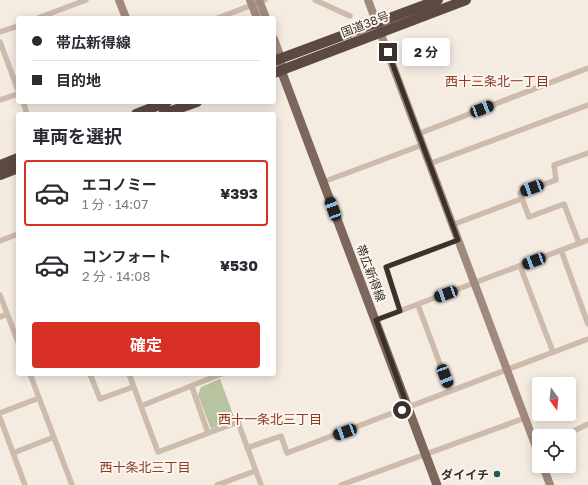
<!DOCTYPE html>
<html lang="ja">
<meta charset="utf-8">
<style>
:root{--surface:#fff;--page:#f7f7f7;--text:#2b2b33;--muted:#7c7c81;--line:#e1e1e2;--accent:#d93025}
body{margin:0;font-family:"Golos Text","Noto Sans JP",sans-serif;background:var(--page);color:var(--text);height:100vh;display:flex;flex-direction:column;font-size:15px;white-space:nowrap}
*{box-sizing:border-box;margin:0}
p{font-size:13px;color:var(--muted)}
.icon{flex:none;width:22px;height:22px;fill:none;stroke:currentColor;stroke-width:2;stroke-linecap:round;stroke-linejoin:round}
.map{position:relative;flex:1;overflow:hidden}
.panel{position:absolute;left:16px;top:112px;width:260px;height:264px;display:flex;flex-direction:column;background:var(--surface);border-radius:4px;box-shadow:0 2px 10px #0003}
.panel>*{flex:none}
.top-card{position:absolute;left:16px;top:16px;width:260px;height:88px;border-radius:4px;box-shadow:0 2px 10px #0003;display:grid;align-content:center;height:88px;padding:0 16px;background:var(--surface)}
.needle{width:26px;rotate:165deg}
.buttons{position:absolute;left:532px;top:377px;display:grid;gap:8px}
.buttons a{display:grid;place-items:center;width:44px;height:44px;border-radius:4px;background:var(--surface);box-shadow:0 2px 10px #0003;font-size:20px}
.end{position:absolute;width:18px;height:18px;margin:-9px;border:5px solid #3b302b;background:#fff;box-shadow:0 0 0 2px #fff}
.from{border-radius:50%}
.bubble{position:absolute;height:28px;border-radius:4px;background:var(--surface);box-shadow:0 2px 10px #0003;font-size:13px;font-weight:700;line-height:28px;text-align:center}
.car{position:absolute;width:12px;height:24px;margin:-12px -6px;border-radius:5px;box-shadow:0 0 3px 1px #0007;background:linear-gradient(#222 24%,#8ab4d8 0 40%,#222 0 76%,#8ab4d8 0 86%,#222 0)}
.top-card b{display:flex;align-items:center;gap:14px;height:38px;font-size:15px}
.top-card b+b{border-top:1px solid var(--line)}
.top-card i{width:10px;height:10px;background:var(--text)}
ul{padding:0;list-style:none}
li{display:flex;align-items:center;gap:12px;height:66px;margin:0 8px 6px;padding:0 8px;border:2px solid transparent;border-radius:4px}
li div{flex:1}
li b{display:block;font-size:15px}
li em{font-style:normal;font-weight:700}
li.active{border-color:var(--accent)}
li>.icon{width:36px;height:36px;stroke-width:1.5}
h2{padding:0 16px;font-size:18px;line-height:48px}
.button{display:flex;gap:8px;margin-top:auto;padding:8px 16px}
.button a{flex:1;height:46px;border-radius:4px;background:var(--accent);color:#fff;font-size:16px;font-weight:700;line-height:46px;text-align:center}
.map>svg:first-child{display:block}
</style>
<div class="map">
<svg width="588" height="485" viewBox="0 0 588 485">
<rect width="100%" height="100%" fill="#f4ebe1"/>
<!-- green -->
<path fill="#b8c4a0" d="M220,379L235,420L211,429L198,395L201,387Z"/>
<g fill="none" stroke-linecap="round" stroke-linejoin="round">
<!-- street -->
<path stroke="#cdbbac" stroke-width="5.5" d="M315,0L350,16
M38,18L86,0
M218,18L265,0
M0,32L18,26
M0,42L18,90
M0,100L18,94
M23,102L27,114
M418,134L588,68
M429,164L588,105
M323,182L422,145
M452,225L521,199
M0,241L18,234
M579,243L564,204L529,217L520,193L556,180L554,165L588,153
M561,250L588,324
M520,266L553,352
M0,295L18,342
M418,305L450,391
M400,311L386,267L458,240
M0,317L7,314
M376,320L588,240
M30,374L72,485
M90,374L100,399L133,387
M129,374L158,452L238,422L261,485
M192,387L208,433
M141,406L221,374
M0,413L39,398
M0,418L25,485
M564,436L588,424
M247,448L281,436L287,453L588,339
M13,453L54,437
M217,485L255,471
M341,485L525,418"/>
<!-- secondary -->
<path stroke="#a18a7d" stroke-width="8" d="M119,0L126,18
M250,0L257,18
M259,0L266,18
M368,0L539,455
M274,39L281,58V70
M543,466L550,485"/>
<!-- primary -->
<path stroke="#7d675c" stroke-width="9" d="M281,70L437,485"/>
<!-- highway -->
<path stroke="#5c4a42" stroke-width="10" d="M274,61L438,0
M274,73L466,0
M136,114L167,102
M163,114L197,102
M0,165L18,158
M0,175L18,168"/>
</g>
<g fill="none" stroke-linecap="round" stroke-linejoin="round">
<!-- route -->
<path stroke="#3b302b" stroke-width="5" d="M388,52L458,240L386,267L400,311L376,320L408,408L402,410"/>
</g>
<!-- markers -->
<circle fill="#1f5a5e" stroke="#fbf5ee" stroke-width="1.5" cx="497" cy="474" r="4"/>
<g text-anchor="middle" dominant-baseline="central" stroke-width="4" stroke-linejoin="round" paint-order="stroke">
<!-- street labels -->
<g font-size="12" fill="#3b302b" stroke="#fbf5ee">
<text transform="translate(365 24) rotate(-21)">国道38号</text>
<text transform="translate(371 273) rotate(69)">帯広新得線</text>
</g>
<!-- poi labels -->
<g font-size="12" font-weight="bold" fill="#3b302b" stroke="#fbf5ee" text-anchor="end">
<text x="489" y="474">ダイイチ</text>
</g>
<!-- neighbourhood labels -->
<g font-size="13" fill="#8c3b22" stroke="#fbf5ee">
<text x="497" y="81">西十三条北一丁目</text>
<text x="270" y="419">西十一条北三丁目</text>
<text x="145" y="467">西十条北三丁目</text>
</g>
</g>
</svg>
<div class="buttons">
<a><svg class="needle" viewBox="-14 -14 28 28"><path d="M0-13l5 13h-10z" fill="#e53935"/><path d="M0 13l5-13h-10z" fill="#7c7c81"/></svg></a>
<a><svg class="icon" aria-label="locate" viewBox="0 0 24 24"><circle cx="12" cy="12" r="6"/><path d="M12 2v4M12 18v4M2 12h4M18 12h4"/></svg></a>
</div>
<i class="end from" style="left:402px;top:410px"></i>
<i class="end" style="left:388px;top:52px"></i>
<div class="bubble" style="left:402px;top:38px;width:48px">2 分</div>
<i class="car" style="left:482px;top:109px;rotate:69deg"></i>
<i class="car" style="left:532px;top:188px;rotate:250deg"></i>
<i class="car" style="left:333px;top:209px;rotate:340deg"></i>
<i class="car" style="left:534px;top:261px;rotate:249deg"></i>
<i class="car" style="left:446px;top:294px;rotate:250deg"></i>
<i class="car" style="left:445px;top:376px;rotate:159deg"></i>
<i class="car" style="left:345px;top:432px;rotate:250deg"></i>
<div class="top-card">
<b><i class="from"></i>帯広新得線</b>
<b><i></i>目的地</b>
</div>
<section class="panel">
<h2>車両を選択</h2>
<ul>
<li class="active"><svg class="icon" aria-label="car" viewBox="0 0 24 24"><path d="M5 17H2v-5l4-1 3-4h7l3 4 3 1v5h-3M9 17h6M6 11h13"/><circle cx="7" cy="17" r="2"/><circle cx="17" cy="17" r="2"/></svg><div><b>エコノミー</b><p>1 分 · 14:07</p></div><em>¥393</em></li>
<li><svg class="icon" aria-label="car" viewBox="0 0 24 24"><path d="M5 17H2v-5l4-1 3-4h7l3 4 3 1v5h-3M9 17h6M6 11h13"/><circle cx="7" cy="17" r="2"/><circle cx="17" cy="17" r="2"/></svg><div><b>コンフォート</b><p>2 分 · 14:08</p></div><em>¥530</em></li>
</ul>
<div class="button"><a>確定</a></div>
</section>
</div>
